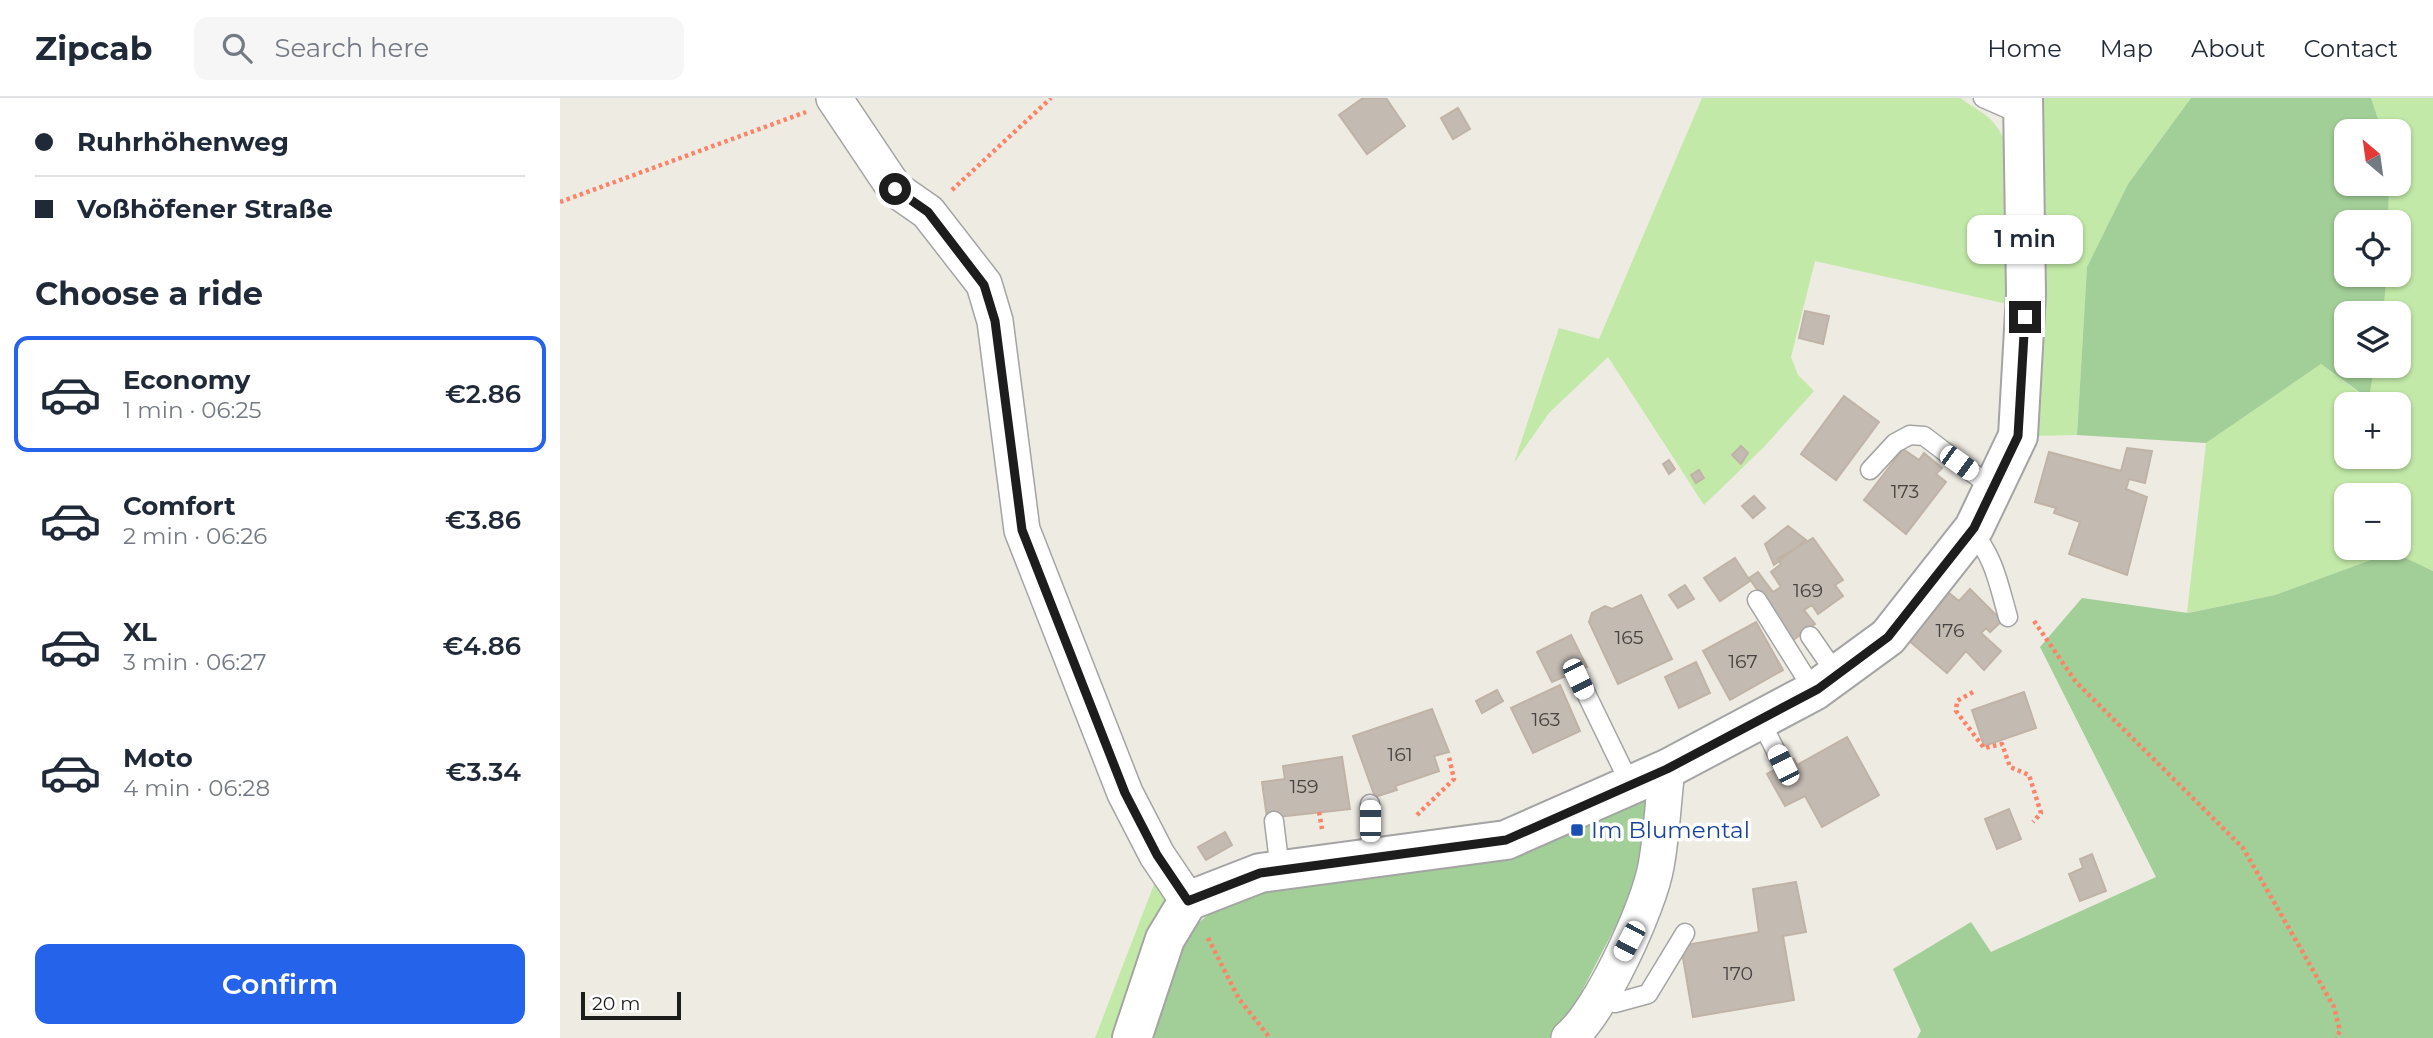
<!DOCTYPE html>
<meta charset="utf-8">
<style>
:root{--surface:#fff;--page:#f6f6f7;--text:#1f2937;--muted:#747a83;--line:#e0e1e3;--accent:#2563eb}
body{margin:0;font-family:Montserrat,sans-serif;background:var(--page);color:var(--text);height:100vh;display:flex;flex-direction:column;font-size:26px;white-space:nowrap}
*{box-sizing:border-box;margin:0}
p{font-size:23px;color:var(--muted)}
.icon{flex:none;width:38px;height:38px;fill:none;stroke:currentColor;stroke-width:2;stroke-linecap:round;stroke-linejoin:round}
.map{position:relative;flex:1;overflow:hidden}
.panel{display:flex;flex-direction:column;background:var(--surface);width:560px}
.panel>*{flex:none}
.top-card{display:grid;align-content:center;height:154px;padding:0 35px;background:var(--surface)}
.needle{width:46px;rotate:331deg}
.buttons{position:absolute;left:1774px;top:21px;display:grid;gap:14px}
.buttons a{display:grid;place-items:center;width:77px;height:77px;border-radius:14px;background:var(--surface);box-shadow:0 2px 5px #0004;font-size:35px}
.scale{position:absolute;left:21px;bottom:18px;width:100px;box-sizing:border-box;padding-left:7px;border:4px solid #1d1d1d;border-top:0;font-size:19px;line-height:24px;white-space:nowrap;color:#1d1d1d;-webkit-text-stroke:5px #fff;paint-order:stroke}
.end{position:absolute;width:32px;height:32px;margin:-16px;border:9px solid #1d1d1d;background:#fff;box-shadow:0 0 0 4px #fff}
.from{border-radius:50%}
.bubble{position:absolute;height:49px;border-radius:14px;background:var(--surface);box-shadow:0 2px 5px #0004;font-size:23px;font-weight:600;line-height:49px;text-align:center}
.car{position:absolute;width:21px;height:42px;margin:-21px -10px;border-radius:9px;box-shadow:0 0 5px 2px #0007;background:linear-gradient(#fff 24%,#345 0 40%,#fff 0 76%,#345 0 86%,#fff 0)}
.top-card b{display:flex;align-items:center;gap:24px;height:66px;font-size:26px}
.top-card b+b{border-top:2px solid var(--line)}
.top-card i{width:18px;height:18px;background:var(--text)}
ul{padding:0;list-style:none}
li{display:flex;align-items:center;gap:21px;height:116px;margin:0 14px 10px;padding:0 21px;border:4px solid transparent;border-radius:14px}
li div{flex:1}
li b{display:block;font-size:26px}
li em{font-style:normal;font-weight:600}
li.current{border-color:var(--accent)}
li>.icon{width:63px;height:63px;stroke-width:1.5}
h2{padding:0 35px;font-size:32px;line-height:84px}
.cta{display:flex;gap:14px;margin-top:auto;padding:14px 35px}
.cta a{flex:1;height:80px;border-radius:14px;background:var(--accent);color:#fff;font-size:28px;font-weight:600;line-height:80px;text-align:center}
header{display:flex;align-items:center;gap:42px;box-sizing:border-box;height:98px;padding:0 35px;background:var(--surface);border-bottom:2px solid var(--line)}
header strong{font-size:33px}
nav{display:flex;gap:38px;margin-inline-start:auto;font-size:24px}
.search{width:490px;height:63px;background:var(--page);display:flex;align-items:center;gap:18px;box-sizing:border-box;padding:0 24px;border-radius:14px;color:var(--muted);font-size:26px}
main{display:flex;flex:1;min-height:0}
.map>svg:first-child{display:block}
</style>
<header>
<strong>Zipcab</strong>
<div class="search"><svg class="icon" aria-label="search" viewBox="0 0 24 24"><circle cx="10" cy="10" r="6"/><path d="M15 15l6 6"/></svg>Search here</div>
<nav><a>Home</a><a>Map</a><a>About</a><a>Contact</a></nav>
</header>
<main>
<section class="panel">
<div class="top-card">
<b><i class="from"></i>Ruhrhöhenweg</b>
<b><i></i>Voßhöfener Straße</b>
</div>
<h2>Choose a ride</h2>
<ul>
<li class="current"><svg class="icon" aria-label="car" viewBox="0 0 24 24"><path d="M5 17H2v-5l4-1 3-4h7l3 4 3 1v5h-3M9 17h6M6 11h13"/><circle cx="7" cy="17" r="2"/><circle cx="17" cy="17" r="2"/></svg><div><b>Economy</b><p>1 min · 06:25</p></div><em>€2.86</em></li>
<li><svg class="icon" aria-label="car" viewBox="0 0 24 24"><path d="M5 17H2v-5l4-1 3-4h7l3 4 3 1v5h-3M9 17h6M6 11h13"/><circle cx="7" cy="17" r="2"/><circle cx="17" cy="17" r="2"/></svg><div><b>Comfort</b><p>2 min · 06:26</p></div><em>€3.86</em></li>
<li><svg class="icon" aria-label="car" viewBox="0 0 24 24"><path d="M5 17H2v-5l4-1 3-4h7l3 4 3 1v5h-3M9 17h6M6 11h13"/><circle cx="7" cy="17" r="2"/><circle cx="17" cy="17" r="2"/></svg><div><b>XL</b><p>3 min · 06:27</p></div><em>€4.86</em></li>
<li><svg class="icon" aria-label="car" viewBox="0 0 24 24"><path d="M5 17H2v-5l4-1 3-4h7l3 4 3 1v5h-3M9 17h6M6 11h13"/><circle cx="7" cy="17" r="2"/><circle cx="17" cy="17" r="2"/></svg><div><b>Moto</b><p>4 min · 06:28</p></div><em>€3.34</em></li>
</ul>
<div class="cta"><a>Confirm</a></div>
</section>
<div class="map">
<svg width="1873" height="940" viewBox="0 0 1873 940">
<rect width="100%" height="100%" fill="#eeebe3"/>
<!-- grass -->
<path fill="#c2e9a8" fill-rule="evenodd" d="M1142,0H1400C1423,16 1433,17 1446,45L1452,207L1255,163L1231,259L1238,277L1254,293L1204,349L1144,407L1048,259L989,315L954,365L999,230L1039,241Z
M1473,0H1631L1568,86L1527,169L1517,337L1474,338Z
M1811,0H1873V473L1833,454L1715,497L1627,515L1646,345L1761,266L1808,301L1814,268H1839V215H1823L1827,177H1839V124H1828L1829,86H1839V33H1822ZM1787,306H1839V359H1787ZM1787,397H1839V450H1787Z
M598,776L611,811L554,940H535Z"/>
<!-- forest -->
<path fill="#a2ce97" d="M1631,0H1811L1822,33H1787V86H1829L1828,124H1787V177H1827L1823,215H1787V268H1814L1809,301L1761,266L1646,345L1517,337L1527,169L1568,86Z
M1833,454L1873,473V940H1357L1361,933L1333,871L1411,824L1431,854L1596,779L1480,549L1522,500L1628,515L1715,497Z
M1094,693L1087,768L1001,933L991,940H586L629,833L661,806L705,788Z"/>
<!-- building -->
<path fill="#c3bab2" stroke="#c0b3a5" stroke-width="2" d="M803,0H826L845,28L807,56L779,17Z
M898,10L910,31L893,41L881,20Z
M1245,213L1269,218L1263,246L1239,240Z
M1284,298L1319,324L1276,382L1241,356Z
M1181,348L1188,355L1181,366L1172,357Z
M1567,350L1592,353L1585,385L1569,381L1566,391L1587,399L1567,477L1509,456L1520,424L1494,415L1496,410L1475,404L1489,354L1561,373Z
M1343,351L1359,362L1364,355L1382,370L1376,376L1386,384L1346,436L1304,402Z
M1109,362L1115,371L1109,376L1103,366Z
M1139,372L1144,380L1136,385L1131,377Z
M1194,398L1205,410L1193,420L1182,408Z
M1228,428L1246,442L1214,467L1205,446Z
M1253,440L1283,482L1275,487L1283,498L1258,516L1252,507L1244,512L1255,526L1233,542L1189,480L1198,474L1213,494L1221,489L1211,474L1221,466L1217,461Z
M1175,460L1190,483L1160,503L1144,480Z
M1125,487L1134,501L1118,510L1109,497Z
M1410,491L1442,523L1430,534L1426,530L1421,535L1441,553L1424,572L1406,553L1387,575L1348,542L1389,495L1399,503Z
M1081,497L1112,561L1058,586L1029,524L1032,515L1045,508L1052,511Z
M1196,524L1223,572L1170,602L1143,553Z
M1011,537L1027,569L992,584L977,554Z
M1136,564L1150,595L1119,610L1105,579Z
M1000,587L1020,633L973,655L951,610Z
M937,592L943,603L922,615L916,603Z
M1464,594L1476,630L1424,648L1412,612Z
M872,611L889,654L874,658L879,673L835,688L837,692L815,699L793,638Z
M1287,639L1319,697L1262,729L1245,698L1225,708L1207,676L1234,661L1237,667Z
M782,659L790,711L707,720L702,684L725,681L723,668Z
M1449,711L1461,741L1437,751L1425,721Z
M665,734L672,747L646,762L638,749Z
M1532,756L1546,793L1520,803L1509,776L1523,770L1520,761Z
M1236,784L1246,834L1223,838L1234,902L1133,919L1121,848L1199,834L1193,791Z"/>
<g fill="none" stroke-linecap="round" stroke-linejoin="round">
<defs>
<path id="service" d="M1423,0L1464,18
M1310,372L1335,345L1350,337L1364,338L1418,379L1435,385
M1411,433C1434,457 1439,488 1448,519
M1197,502L1254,593
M1250,538L1277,577
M1019,581L1071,688
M1200,622L1223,667
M810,706L811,760
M714,723L720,772
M1039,899L1055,905L1088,896L1125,835"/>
<path id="minor" d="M274,0L335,91L368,114L424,186L435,223L462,432L565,695L597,757L628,803
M1009,940C1040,915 1089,809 1096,768C1102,736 1103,703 1107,671"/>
<path id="tertiary" d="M572,940L605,841L628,803L700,775L946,742L1107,671L1254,593L1328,539L1414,430L1458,338L1466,196L1463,0"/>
</defs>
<!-- service casing -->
<use href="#service" stroke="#a4a4a4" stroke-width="21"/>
<!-- minor casing -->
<use href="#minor" stroke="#a4a4a4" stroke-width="38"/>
<!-- tertiary casing -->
<use href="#tertiary" stroke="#a4a4a4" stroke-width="42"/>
<!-- path -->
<path stroke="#fa8368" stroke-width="4.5" stroke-dasharray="3.5 3.5" stroke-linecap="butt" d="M392,92L491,0
M0,104L246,14
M1474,523L1516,584L1683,750L1774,909L1780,933L1776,940
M1413,594L1397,603L1396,613L1424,650L1442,646L1450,669L1469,677L1481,715L1473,724
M759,714L762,731
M857,717L894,681L889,659
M648,840L679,901L710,940"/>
<!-- service -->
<use href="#service" stroke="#fff" stroke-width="18"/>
<!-- minor -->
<use href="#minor" stroke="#fff" stroke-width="35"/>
<!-- tertiary -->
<use href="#tertiary" stroke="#fff" stroke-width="38"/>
</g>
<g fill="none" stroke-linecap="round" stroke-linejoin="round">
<!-- route -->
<path stroke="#1d1d1d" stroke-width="9" d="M335,91L368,114L424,187L435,223L462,432L565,695L597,757L628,803L700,775L946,742L1107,671L1258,591L1328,539L1414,430L1458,338L1465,219"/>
</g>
<!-- markers -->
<rect fill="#1a4fb4" stroke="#fff" stroke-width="2.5" x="1010" y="725" width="14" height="14" rx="3.5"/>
<g text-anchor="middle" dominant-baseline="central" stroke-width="7" stroke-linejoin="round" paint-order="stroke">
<!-- number labels -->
<g font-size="19" fill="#464442">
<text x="1345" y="393">173</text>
<text x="1248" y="492">169</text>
<text x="1390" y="532">176</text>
<text x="1069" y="539">165</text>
<text x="1183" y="563">167</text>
<text x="986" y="621">163</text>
<text x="840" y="656">161</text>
<text x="744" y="688">159</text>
<text x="1178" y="875">170</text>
</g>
<!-- transit labels -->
<g font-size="23" fill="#164399" stroke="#fff" text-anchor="start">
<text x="1031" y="732">Im Blumental</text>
</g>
</g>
</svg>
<div class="buttons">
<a><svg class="needle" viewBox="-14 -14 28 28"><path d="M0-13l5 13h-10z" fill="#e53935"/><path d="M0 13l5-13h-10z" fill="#747a83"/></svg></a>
<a><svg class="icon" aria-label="locate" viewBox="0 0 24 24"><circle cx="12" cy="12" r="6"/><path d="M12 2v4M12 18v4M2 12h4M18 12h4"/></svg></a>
<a><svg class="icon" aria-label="layers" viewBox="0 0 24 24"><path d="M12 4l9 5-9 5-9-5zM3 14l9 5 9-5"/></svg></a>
<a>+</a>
<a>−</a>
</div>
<div class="scale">20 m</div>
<i class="end from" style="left:335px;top:91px"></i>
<i class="end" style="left:1465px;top:219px"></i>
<div class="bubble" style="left:1407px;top:117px;width:116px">1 min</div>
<i class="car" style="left:1399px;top:365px;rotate:126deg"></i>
<i class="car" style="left:1018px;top:581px;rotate:154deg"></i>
<i class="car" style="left:1223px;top:667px;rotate:333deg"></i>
<i class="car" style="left:810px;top:723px;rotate:0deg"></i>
<i class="car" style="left:1069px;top:843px;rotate:208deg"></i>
</div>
</main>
